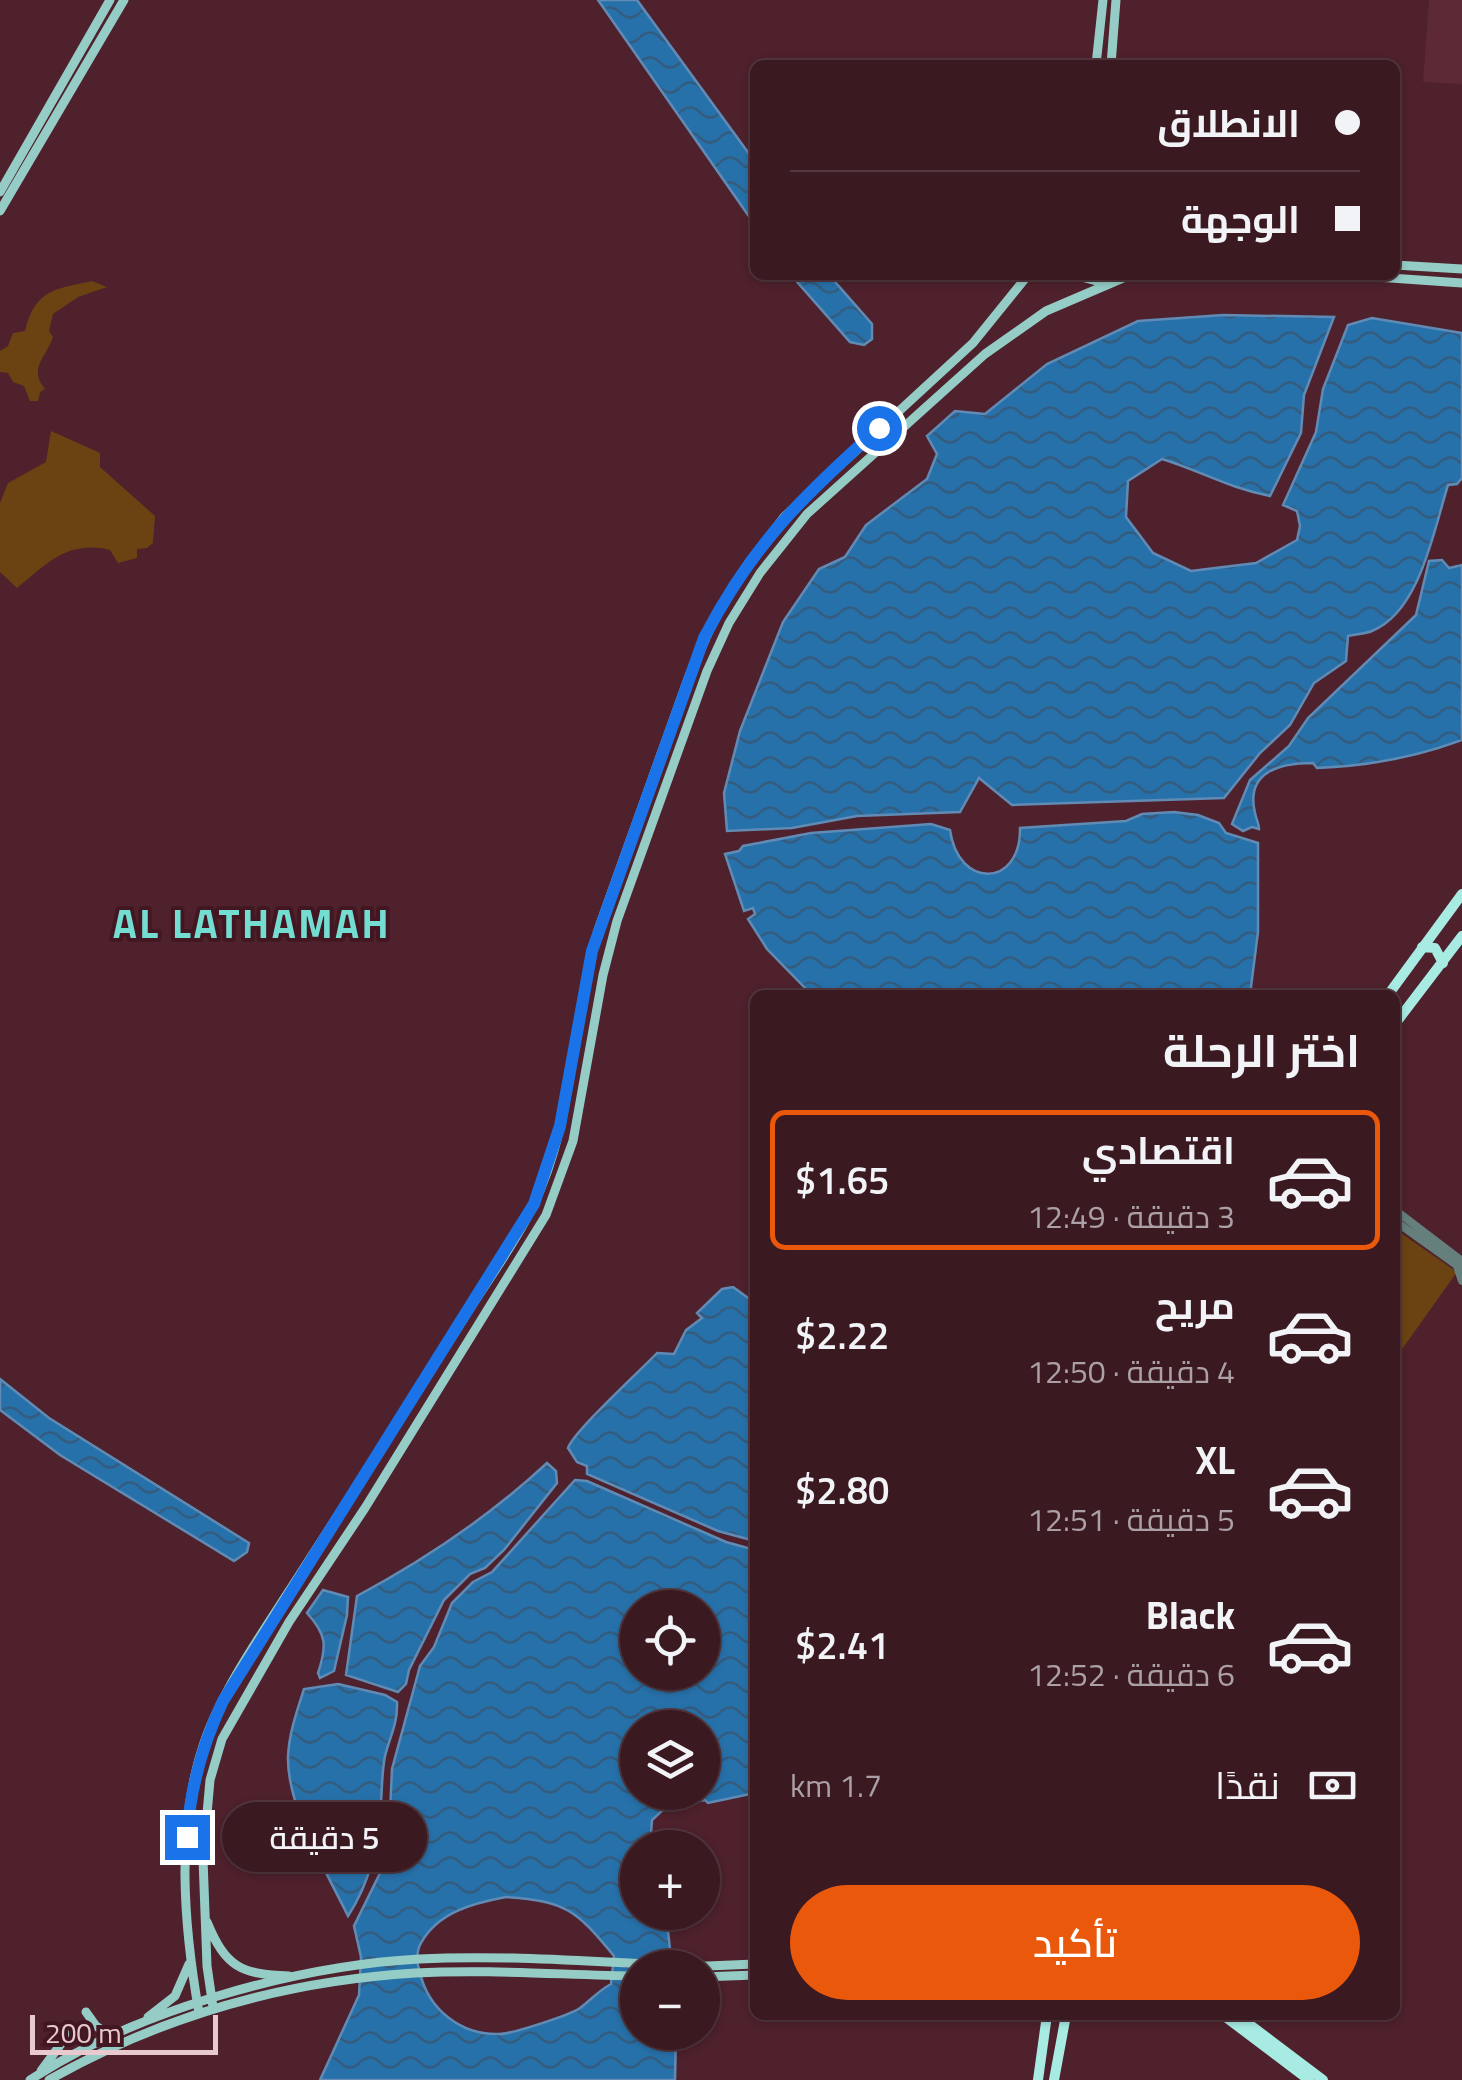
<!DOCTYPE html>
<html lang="ar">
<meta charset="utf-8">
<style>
:root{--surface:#3a1921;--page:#45262e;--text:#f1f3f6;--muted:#aba0a5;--line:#54383f;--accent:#ea580c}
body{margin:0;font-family:"Titillium Web",Cairo,sans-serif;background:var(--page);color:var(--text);direction:rtl;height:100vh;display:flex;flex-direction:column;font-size:38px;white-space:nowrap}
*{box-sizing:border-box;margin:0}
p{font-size:32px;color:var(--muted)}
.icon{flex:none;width:55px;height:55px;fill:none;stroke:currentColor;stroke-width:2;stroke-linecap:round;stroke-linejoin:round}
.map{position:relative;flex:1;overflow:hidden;direction:ltr}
.sheet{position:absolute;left:750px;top:990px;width:650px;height:1030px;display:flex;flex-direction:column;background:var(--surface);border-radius:15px;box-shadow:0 2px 8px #0004,0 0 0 2px var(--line);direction:rtl}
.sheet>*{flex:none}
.hud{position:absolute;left:750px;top:60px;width:650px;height:220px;border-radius:15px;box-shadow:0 2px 8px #0004,0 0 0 2px var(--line);direction:rtl;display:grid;align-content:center;height:220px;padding:0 40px;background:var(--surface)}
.tools{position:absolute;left:620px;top:1590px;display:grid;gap:20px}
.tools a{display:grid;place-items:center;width:100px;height:100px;border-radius:50%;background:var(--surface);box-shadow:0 2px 8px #0004,0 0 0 2px var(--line);font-size:50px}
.scale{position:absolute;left:30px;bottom:25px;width:188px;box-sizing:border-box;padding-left:10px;border:5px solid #e7c9ce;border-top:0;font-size:28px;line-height:35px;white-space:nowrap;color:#e7c9ce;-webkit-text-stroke:8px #431722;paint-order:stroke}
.end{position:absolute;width:45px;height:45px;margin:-22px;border:12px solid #1a73e8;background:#fff;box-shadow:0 0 0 5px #fff}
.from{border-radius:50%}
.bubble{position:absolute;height:70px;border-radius:35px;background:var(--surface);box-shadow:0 2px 8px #0004,0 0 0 2px var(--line);font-size:32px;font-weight:600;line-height:70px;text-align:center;direction:rtl}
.hud b{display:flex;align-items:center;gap:35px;height:95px;font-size:38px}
.hud b+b{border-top:2px solid var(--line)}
.hud i{width:25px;height:25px;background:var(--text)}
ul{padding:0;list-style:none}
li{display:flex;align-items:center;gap:30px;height:140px;margin:0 20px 15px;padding:0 20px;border:5px solid transparent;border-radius:15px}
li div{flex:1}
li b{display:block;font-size:38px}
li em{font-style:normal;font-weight:600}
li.active{border-color:var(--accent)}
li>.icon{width:90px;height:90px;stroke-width:1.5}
h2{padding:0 40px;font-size:45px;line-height:120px}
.pay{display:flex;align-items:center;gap:25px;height:110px;padding:0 40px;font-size:38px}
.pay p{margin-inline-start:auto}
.primary-button{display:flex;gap:20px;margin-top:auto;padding:20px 40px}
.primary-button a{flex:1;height:115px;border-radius:60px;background:var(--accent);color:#fff;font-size:40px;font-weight:600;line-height:115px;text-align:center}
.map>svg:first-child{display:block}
</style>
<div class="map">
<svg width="1462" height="2080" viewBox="0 0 1462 2080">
<defs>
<pattern id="water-waves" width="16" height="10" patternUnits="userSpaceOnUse" patternTransform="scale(2.5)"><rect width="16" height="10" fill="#2771aa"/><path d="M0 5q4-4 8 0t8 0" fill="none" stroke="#335c7f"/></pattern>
</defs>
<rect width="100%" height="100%" fill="#4e212c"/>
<!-- built -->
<path fill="#5e2936" d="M1429,0H1462V84L1423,82Z"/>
<!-- green -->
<path fill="#6b4313" d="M92,281L107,287L78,297L53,314L49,331L53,337C46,358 28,368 45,389L40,392L38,401H30L24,386L13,382L8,373L0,372V351L8,346L13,333L25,331C35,289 56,289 92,281Z
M51,431L100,453V467L155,516L153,543L147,548L137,549V558L118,563L110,550C67,540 48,563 17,588L0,572V503L8,483L46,462Z
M1395,1229L1457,1272L1395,1359Z"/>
<!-- water -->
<path fill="url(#water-waves)" stroke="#618bb5" stroke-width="2.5" fill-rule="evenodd" d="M598,0H637L755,162V225Z
M791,275H829L872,324V339L864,345L850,342Z
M1223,315L1334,317L1304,395L1301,433L1270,496C1229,488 1201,471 1162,459L1128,481L1126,517L1153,553L1191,571L1256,563L1297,540L1300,526L1297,511L1283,505L1316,432L1323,389L1348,325L1372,318L1462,333V478L1457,484L1448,485C1434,529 1420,612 1372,631C1365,634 1355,634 1348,636L1346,661L1314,683L1290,725L1260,753L1224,798L1012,805L979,778L960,812L857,816L792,828L727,831L724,793L740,731L783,622L819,569L845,557L866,525L927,479L937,454L927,436L955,411L985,414L1047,364L1138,321Z
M1442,560L1449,568L1462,565V740C1414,758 1369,766 1317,768L1313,763C1281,763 1245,771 1255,813C1256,819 1259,823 1259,829L1252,827L1243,831L1232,824L1250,780L1289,746L1308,718L1416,615L1429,561Z
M1174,812L1198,815L1219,823L1226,833L1258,843V932L1250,995H812L767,949L748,919L755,914L753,908L744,911L725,854L739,851L743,846L811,833L931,824L950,830C958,889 1021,888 1020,828L1126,821L1142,814Z
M733,1287L755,1303V1541L718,1531L587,1474V1466L577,1462L568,1448C574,1431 640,1371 657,1353L674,1354L686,1330L702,1318L697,1313L722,1289Z
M0,1379L49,1418L249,1543L247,1552L234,1561L60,1455L0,1410Z
M547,1463L556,1471L557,1483L504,1550L485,1568L470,1574L444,1600L409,1670L406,1684L398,1692L346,1675L357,1596C426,1559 490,1516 547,1463Z
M575,1480L587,1481L726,1542L755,1550V1793L708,1803L705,1800L666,1807L652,1820L650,1847L638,1848V1912L666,1913L672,1967L638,1968V2032L676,2033L675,2080H320L359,1995L361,1957L354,1926L383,1867L389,1835L392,1769L420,1666L434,1647L452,1603L473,1582L492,1572ZM638,1608H702V1672H638ZM638,1728H702V1792H638ZM506,1897C566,1901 576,1910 614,1956L611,1984C598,1991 591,2000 580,2008C570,2015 512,2034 499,2034C461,2035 429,2010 420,1973C417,1964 416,1952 421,1943C438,1912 474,1903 506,1897Z
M323,1590L348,1597L347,1615L334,1671L320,1678L318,1673C327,1646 327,1635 307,1613Z
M338,1684L385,1695L397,1702C398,1723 390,1736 385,1756C382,1771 382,1788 381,1803C378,1844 371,1881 348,1916C326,1871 287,1807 288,1757C289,1733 297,1711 304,1689Z"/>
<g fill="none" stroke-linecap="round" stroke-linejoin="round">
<!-- minor -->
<path stroke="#657f7c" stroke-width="8" d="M1395,1210L1462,1261
M1395,1221L1462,1269
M1457,1266L1462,1281"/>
<!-- major -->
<path stroke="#95cdc6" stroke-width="9" d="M1096,65L1103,0
M1111,65L1116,0
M0,192L110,0
M0,211L124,0
M1395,265L1462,269
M1074,275L1104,283
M1348,275L1462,283
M207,1922C226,1968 241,1974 289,1976
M702,1977L755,1975
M213,2007L207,1966L203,1859L210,1780L222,1739L289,1622L365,1508L546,1215L573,1141L603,975L617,921L707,671L729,623L760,573L807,514L985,354L1046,311L1130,275
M86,2012L96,2026L111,2036
M199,2013C184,1927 175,1827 204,1743C222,1690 262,1633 293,1585C350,1496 408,1407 464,1318C487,1281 513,1247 532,1208C575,1122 571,1021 598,930L689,676L714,620L741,574L784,517L973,343L1028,275
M148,2017L175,1996L189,1964
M41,2071L69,2033
M30,2080C135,2011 294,1966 419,1959C514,1954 612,1964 708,1966L755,1964
M49,2080C162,2016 285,1981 415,1973C489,1969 563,1975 638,1976"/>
<!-- highway -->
<path stroke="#a7ebe3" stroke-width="10" d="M1422,947L1435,948L1443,963
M1388,995L1462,894
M1395,1024L1462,936
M1223,2015L1309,2080
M1237,2015L1323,2080
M1038,2080L1047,2015
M1054,2080L1066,2015"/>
</g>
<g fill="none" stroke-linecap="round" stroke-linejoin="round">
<!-- route -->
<path stroke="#1a73e8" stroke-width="12" d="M187,1837C190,1788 202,1745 223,1701L534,1204L560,1126L592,951L704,638C752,545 802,497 879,428"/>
</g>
<g text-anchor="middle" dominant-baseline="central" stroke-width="8" stroke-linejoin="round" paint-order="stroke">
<!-- district labels -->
<g font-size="40" font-weight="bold" letter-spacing="2.5" fill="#73ddd2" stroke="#431722">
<text x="252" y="923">AL LATHAMAH</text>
</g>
</g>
</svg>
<div class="tools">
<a><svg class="icon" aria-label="locate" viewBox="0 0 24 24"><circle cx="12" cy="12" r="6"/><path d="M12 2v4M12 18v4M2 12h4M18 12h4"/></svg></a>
<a><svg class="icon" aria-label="layers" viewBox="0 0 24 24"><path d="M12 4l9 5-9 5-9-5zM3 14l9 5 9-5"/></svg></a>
<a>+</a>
<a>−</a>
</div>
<div class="scale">200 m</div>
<i class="end from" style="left:879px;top:428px"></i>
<i class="end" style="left:187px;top:1837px"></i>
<div class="bubble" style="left:222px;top:1802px;width:205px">5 دقيقة</div>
<div class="hud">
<b><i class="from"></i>الانطلاق</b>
<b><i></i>الوجهة</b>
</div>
<section class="sheet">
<h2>اختر الرحلة</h2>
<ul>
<li class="active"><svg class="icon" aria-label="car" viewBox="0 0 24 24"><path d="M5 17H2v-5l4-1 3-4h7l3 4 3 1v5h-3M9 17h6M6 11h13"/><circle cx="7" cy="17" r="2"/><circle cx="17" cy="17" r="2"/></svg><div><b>اقتصادي</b><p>3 دقيقة · 12:49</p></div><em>$1.65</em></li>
<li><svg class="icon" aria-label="car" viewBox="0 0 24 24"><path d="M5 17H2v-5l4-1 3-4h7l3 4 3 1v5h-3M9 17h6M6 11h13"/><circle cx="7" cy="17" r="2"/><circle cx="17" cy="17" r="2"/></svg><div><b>مريح</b><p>4 دقيقة · 12:50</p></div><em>$2.22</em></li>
<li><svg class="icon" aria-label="car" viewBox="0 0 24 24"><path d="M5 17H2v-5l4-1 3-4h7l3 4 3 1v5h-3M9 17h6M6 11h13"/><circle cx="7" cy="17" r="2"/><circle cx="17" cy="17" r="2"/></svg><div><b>XL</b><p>5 دقيقة · 12:51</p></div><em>$2.80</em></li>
<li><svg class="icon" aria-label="car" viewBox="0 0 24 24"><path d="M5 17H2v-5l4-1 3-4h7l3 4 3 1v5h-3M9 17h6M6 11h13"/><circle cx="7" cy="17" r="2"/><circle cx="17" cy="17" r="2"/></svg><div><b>Black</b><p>6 دقيقة · 12:52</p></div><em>$2.41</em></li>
</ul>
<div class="pay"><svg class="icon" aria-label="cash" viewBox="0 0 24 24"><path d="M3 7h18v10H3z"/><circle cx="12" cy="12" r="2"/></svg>نقدًا<p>1.7 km</p></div>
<div class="primary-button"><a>تأكيد</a></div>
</section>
</div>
